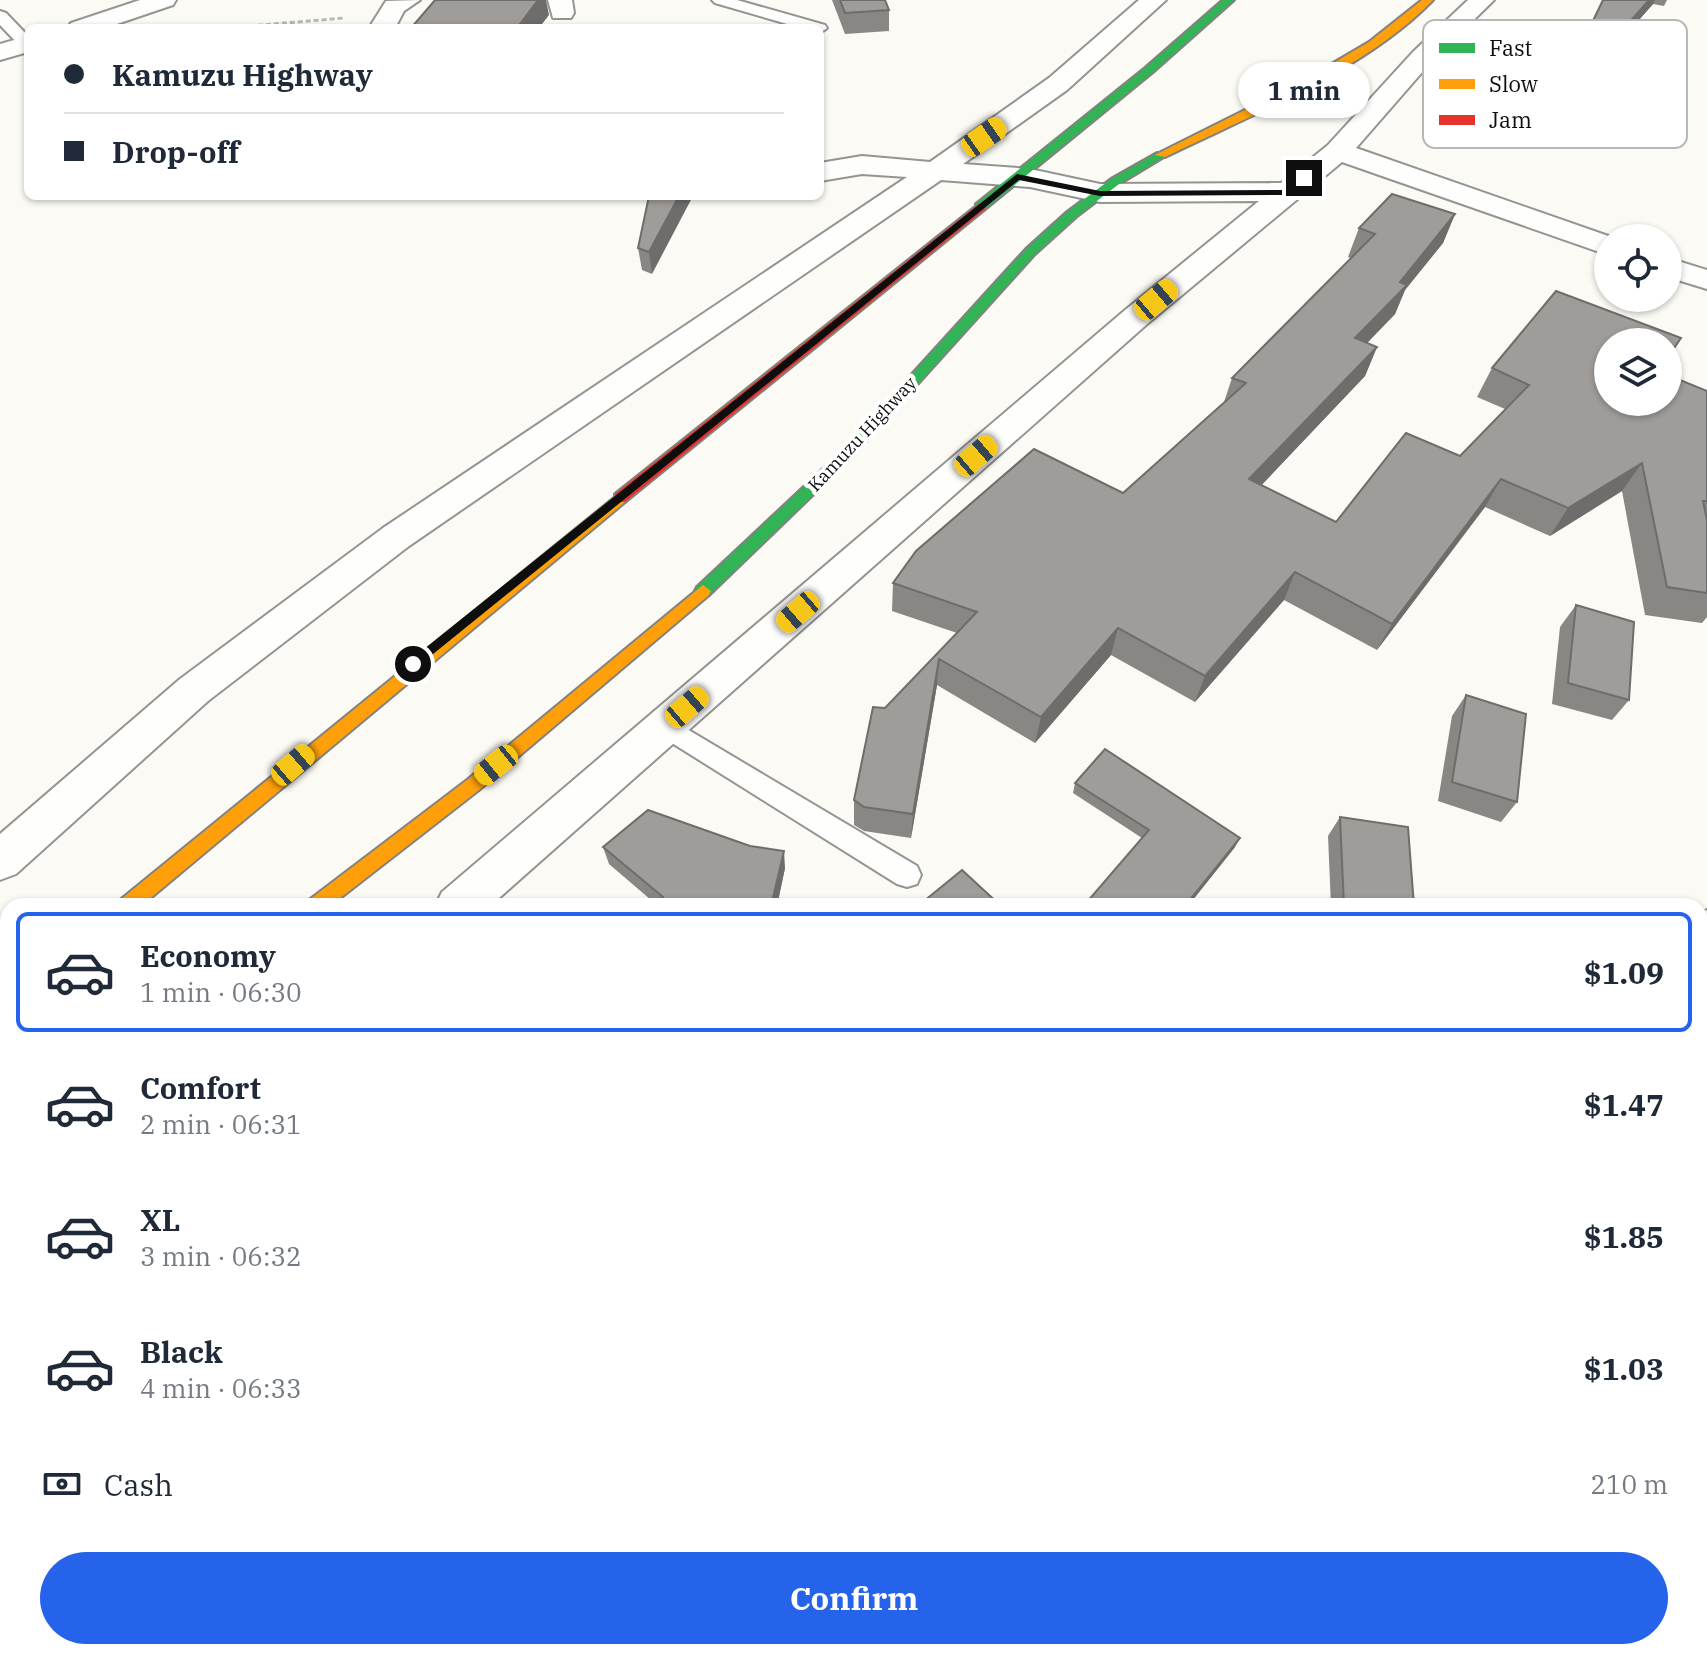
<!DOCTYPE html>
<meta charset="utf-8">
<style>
:root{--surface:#fff;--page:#f6f6f7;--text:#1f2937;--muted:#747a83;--line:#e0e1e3;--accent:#2563eb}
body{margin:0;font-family:"IBM Plex Serif",serif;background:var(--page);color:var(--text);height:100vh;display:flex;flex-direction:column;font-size:30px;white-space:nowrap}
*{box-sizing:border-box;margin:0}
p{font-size:26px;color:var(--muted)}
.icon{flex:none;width:44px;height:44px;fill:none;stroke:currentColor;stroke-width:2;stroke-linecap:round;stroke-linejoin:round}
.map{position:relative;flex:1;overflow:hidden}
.side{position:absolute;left:0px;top:898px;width:1708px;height:762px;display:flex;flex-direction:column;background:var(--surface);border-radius:24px 24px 0 0;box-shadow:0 2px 6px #0004}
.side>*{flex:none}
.hud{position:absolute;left:24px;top:24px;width:800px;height:176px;border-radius:12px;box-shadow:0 2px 6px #0004;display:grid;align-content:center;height:176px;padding:0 40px;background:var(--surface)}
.tools{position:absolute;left:1594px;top:224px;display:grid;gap:16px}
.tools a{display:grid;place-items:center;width:88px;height:88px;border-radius:50%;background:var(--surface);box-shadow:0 2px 6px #0004;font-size:40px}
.end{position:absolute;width:36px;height:36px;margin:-18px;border:10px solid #0e0e0e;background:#fff;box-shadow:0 0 0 4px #fff}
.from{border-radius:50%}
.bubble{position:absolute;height:56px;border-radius:28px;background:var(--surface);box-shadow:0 2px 6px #0004;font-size:26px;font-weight:800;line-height:56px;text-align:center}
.car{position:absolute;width:24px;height:48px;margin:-24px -12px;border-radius:10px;box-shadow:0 0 6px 2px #0007;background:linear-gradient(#f5c518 24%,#345 0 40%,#f5c518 0 76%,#345 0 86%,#f5c518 0)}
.hud b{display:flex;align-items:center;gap:28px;height:76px;font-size:30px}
.hud b+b{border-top:2px solid var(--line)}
.hud i{width:20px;height:20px;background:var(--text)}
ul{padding:14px 0 0;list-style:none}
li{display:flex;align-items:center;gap:24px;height:120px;margin:0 16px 12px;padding:0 24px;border:4px solid transparent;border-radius:12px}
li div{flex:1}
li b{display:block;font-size:30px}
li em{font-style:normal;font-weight:800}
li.selected{border-color:var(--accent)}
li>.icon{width:72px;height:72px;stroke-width:1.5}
.pay{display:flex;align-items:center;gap:20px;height:88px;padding:0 40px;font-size:30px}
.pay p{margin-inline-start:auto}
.action{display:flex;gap:16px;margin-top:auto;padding:16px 40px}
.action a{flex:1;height:92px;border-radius:48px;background:var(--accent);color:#fff;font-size:32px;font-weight:800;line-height:92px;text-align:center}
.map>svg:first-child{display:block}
</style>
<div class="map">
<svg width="1707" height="1659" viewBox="0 0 1707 1659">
<rect width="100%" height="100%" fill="#fbfaf4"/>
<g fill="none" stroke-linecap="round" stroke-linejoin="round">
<defs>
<path id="lane" d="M712,0H737L825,25L827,28L820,33V28H801L715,3Z
M0,11L6,13L28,36V49L21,47L0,25Z
M665,716L917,866L921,875L917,884L907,887L897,884L656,733L652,726L656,719Z"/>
<path id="street" d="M140,0H176L173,5L105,28H67L71,23Z
M420,0L404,11L395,28H369L386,1Z
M548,0H572L574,13L571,18H553Z
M1139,0H1166L1067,90L963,164L1030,169L1100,184L1281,183L1328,145L1413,52L1468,0H1494L1431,62L1356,148L1614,238H1608V255L1342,162L1146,325L490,906H435L442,892L1124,311L1259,201L1100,202L1030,187L941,180L409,546L208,701L16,874L0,880V834L180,679L383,528L907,177L862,174L820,181V163L862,156L930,162L1049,78Z
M28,36V52L0,60V44Z
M1668,258L1707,270V289L1668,277Z
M1707,910V957L1700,960V913Z
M8,1350V1413L0,1417V1353Z
M1282,1652H1347L1344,1659H1279Z"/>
<path id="fast" d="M1223,0H1234L1153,72L984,210H976V204L1145,68Z
M1157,153L1167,155L1119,184L1076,217L1035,254L850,459L709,595H697L695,591L697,587L840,453L1026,249L1067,212L1111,179Z
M8,1001V1023L0,1026V1004Z
M8,1137V1161L0,1164V1140Z"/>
<path id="slow" d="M1422,0H1433C1364,71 1253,114 1165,157L1155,155L1301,82L1369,42Z
M620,493L627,498L625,502L141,906H118L120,900Z
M703,585L711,591L709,595L479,790L330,906H307L309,900L467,780Z"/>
<path id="jam" d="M980,203L986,207L984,210L625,502H615V494Z"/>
</defs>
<!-- lane casing -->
<use href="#lane" stroke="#959492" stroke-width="4"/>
<!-- street casing -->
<use href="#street" stroke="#959492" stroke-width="4"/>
<!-- fast casing -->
<use href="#fast" stroke="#82827f" stroke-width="4"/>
<!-- slow casing -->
<use href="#slow" stroke="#82827f" stroke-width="4"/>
<!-- jam casing -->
<use href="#jam" stroke="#82827f" stroke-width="4"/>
<!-- path -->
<path stroke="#b8b8b7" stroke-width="3" stroke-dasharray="5 3" stroke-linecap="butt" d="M226,28L344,18"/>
<!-- lane -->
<use href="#lane" fill="#fefefd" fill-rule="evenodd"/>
<!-- street -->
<use href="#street" fill="#fefefd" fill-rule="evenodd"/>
<!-- fast -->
<use href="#fast" fill="#30b455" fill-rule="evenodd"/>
<!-- slow -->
<use href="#slow" fill="#ff9f0a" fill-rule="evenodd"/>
<!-- jam -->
<use href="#jam" fill="#e5322d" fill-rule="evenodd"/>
</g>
<!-- wall -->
<path fill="#898684" d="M832,0H888H885L889,10V31L845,34Z
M1603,0H1667L1664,6L1653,4L1537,136L1494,122L1503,99L1588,31Z
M649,196L652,274L642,270L638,248Z
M1455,214L1443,243L1405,290L1395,314L1367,343L1377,347L1365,376L1261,485L1336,522L1460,456L1505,409L1477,397L1492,368L1608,402L1707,391V617L1702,623L1645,615L1622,491L1550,536L1485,507L1377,650L1284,600L1195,702L1111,655L1035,743L937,685L911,838L864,831L854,825V800L885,708L957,633L892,611L893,583L1123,493L1224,402L1232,378L1351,258L1348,257L1359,228Z
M1576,605L1629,700L1612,720L1552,704L1560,627Z
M1466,695L1517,802L1501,822L1438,801L1452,716Z
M1075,783L1235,847L1188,906H1085L1086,903L1142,838L1073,793Z
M1340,817L1414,906H1331L1328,836Z
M603,847L785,868L777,906H658L609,864Z"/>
<!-- shaded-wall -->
<path fill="#6f6d6b" d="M538,0H546L549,15L539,28H517Z
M1649,0H1655L1653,4L1537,136L1548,114Z
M679,196H693L652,274L649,252Z
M1455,214L1443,243L1405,290L1395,314L1344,367L1355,338Z
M1377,347L1365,376L1240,508L1249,479Z
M1642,463L1622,491L1550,536L1568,508Z
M1501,479L1485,507L1377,650L1392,624Z
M1295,572L1284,600L1195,702L1205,676Z
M1118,628L1111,655L1035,743L1041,717Z
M939,659L937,685L911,838L913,814Z
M1240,838L1235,847L1188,906H1185Z
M784,851L785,868L777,906H771Z"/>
<!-- building -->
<path fill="#9f9c99" stroke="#6f6d6b" stroke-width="2" d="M435,0H538L517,28H411Z
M840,0H885L889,10L845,13Z
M1603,0H1649L1548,114L1503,99L1570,25L1588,31Z
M1392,194L1455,214L1400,282L1407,285L1355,338L1377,347L1249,479L1336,522L1406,433L1460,456L1529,385L1492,368L1556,291L1681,338L1668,357V342H1608V402H1668V375L1707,391V501H1703L1707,520V593L1667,587L1642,463L1568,508L1501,479L1392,624L1295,572L1205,676L1118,628L1041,717L939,659L913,814L864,807L854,800L873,707L885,708L977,612L893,583L916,551L1034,449L1123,493L1246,383L1232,378L1375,234L1359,228Z
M649,196H679L649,252L638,248Z
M1576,605L1634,622L1629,700L1568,683Z
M1466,695L1526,714L1517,802L1452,782Z
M1105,749L1240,838L1185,906H1090L1086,903L1149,830L1075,783Z
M648,810L750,846L784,851L771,906H660L663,897L603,847Z
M1340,817L1408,827L1414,906H1344Z
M962,870L1001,906H929L924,901Z
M8,1539V1581L0,1577V1550Z
M733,1652H834L833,1659H731Z"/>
<!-- route -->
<path fill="#0e0e0e" d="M1017,174L1100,191L1285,190L1301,177L1309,178L1288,195L1100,196L1019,180L417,667H409V661Z"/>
<g text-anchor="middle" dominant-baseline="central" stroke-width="8" stroke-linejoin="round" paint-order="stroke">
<!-- far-street labels -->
<g font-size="18" fill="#0e0e0e" stroke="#fff">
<text transform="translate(862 434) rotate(-47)">Kamuzu Highway</text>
</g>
</g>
<!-- legend -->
<rect x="1423" y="20" width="264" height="128" rx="12" fill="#fff" stroke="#b7b7b7" stroke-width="2"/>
<rect x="1439" y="43" width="36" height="10" fill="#30b455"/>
<rect x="1439" y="79" width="36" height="10" fill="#ff9f0a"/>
<rect x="1439" y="115" width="36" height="10" fill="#e5322d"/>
<g font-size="22" fill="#0e0e0e">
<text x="1489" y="56">Fast</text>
<text x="1489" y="92">Slow</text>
<text x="1489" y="128">Jam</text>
</g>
</svg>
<div class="tools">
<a><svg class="icon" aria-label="locate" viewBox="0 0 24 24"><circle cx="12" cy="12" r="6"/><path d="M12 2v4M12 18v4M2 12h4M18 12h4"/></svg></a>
<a><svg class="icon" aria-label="layers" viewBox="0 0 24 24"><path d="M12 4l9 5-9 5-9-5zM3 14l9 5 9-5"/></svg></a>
</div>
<i class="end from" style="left:413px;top:664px"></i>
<i class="end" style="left:1304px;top:178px"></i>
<div class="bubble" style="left:1238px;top:62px;width:132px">1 min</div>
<i class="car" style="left:984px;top:137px;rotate:55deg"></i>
<i class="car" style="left:1156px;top:300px;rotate:50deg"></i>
<i class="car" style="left:976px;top:456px;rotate:49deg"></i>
<i class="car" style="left:798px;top:612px;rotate:229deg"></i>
<i class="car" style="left:687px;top:707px;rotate:49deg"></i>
<i class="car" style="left:293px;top:765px;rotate:49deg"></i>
<i class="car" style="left:496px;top:765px;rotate:231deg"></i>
<div class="hud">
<b><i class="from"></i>Kamuzu Highway</b>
<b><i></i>Drop-off</b>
</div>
<section class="side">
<ul>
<li class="selected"><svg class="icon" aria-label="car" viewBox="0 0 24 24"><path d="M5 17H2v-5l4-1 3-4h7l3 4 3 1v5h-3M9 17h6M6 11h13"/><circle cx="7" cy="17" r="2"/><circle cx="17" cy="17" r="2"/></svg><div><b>Economy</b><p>1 min · 06:30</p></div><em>$1.09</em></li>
<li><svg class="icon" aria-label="car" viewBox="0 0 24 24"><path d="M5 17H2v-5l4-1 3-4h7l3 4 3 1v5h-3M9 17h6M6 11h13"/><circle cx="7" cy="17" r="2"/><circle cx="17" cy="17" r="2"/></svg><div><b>Comfort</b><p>2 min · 06:31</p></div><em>$1.47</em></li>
<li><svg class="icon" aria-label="car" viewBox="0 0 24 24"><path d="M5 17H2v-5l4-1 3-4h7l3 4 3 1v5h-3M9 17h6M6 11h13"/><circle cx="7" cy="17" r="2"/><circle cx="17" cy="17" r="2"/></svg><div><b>XL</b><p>3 min · 06:32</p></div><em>$1.85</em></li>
<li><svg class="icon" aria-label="car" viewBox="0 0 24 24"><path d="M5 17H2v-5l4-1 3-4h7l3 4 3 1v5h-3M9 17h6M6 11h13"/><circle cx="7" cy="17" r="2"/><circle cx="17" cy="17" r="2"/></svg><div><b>Black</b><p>4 min · 06:33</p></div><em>$1.03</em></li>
</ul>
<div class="pay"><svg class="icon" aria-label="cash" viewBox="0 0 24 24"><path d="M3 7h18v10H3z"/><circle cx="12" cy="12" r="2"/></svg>Cash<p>210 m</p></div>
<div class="action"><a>Confirm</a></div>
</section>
</div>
